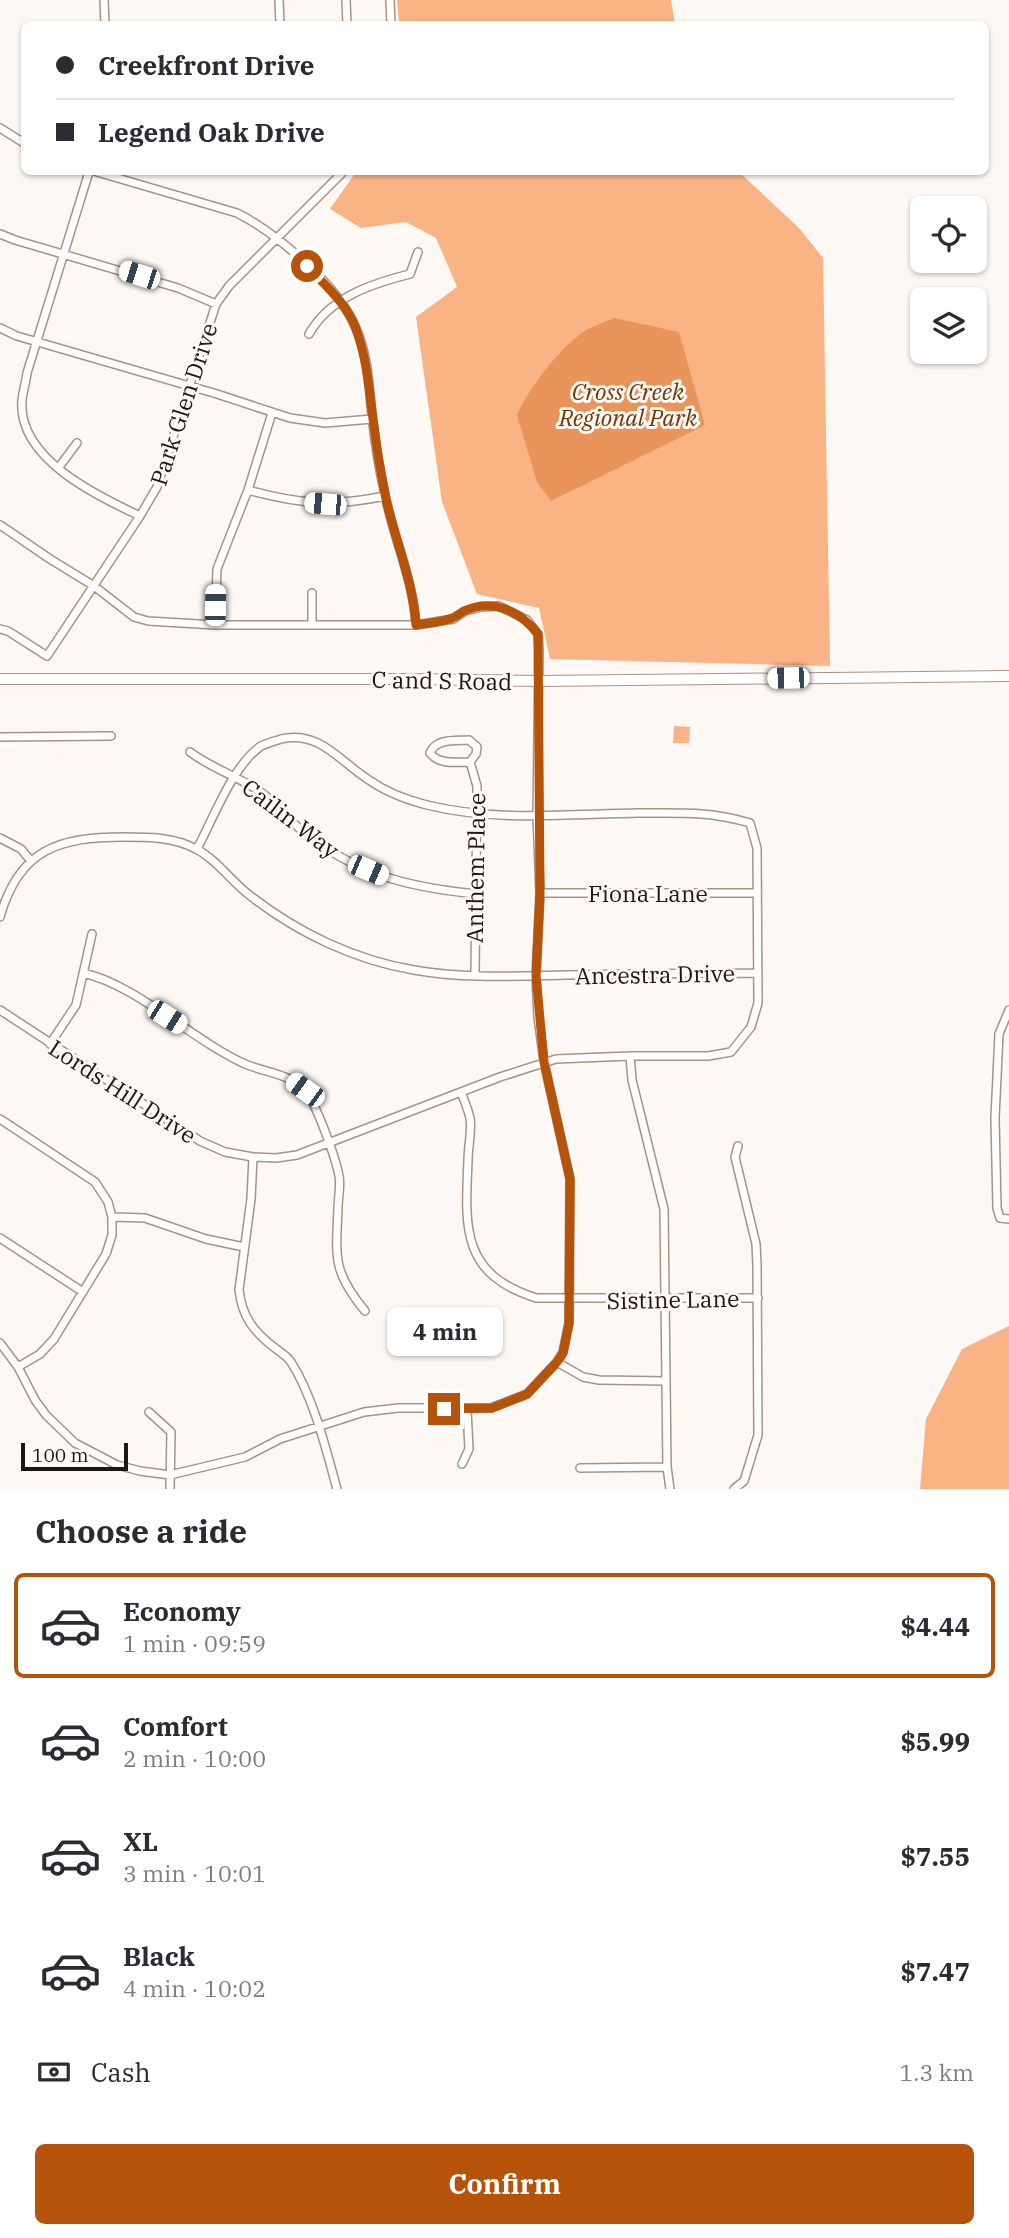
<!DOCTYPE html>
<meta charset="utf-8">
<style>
:root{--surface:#fff;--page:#f7f7f7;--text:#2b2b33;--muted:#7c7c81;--line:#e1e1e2;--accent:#b45309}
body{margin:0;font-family:"IBM Plex Serif",serif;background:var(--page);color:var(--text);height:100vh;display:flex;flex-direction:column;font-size:26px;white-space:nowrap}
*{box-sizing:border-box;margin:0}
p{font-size:23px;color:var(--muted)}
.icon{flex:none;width:38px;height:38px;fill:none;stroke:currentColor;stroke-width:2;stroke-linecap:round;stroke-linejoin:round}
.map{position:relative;height:1489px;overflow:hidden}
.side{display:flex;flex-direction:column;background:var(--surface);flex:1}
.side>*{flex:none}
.banner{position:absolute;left:21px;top:21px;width:968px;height:154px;border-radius:10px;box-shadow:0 2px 5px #0004;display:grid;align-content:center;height:154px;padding:0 35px;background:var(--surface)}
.fabs{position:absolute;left:910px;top:196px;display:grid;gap:14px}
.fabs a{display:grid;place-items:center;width:77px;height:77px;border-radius:10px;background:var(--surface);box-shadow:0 2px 5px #0004;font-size:35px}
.scale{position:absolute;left:21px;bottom:18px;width:107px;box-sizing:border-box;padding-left:7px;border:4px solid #1f1611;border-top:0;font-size:19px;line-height:24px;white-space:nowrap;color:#1f1611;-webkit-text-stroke:5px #fdf8f4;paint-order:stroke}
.end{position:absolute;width:32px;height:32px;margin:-16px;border:9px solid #b45309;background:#fff;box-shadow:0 0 0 4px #fff}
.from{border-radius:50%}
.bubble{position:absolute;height:49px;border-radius:10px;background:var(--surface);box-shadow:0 2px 5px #0004;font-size:23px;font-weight:800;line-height:49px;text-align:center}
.car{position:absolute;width:21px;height:42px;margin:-21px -10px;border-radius:9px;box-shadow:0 0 5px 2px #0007;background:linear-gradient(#fff 24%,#345 0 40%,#fff 0 76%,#345 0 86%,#fff 0)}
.banner b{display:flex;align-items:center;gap:24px;height:66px;font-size:26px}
.banner b+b{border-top:2px solid var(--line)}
.banner i{width:18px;height:18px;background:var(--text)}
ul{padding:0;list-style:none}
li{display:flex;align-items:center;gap:21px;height:105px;margin:0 14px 10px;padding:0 21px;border:4px solid transparent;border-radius:10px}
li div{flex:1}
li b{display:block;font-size:26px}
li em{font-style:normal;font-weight:800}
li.active{border-color:var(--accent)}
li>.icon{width:63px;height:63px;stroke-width:1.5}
h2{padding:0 35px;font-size:32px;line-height:84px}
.pay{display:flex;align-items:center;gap:18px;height:77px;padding:0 35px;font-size:26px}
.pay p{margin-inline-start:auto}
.primary-button{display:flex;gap:14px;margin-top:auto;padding:14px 35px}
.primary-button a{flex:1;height:80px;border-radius:10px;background:var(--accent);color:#fff;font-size:28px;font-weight:800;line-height:80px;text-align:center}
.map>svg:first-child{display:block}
</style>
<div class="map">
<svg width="1009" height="1489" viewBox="0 0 1009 1489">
<rect width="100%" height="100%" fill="#fdf8f4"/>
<!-- green -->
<path fill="#f9b385" d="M397,0H671L675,24H399Z
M356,172H739L799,228L823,258L830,666L550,659L539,608L477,594L442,502L416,317L457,287L436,238L406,222L361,228L330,209Z
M674,726L690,727L689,743H673Z
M1009,1326V1489H920L926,1419L962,1349Z"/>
<!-- water -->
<path fill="#e8945a" d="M614,318L679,332L705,425L551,501L537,482L517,415C529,388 562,344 588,329C596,325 606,322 614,318Z"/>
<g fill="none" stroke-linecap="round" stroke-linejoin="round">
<defs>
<path id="street" d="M104,0L105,24
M279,0L280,24
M346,0L347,24
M390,0L391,24
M0,128L24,143
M89,172L27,373C26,382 23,391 22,400C17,458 97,496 140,516
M97,172L237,213C277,233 337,285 355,326C368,354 369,386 372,416C375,442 379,469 385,495C394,539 413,579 416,625
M0,234L15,240L178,288L216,304
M0,328L17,336L217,394L290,418L325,423L372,419
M309,334C330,297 371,284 410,274L418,252
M59,467L77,443
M248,490C299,504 332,507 385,496
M0,525L50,559L94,586L134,617L148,621L215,625H416L453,619L465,611L481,607L499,606L527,620L538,634L539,649L537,815L540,893L536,976L538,1017L544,1062L570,1179L569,1323L563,1352L557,1362L527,1394L491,1408H398L364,1412L280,1439L245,1457L170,1475L140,1471L117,1465L75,1443L46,1415L35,1400L18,1367L0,1343
M312,593V625
M215,625L217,569L248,490L272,413
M0,629L8,631L47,656L140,516L157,487L216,304L229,286L343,172
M0,737L111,736
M190,752C211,768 237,776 259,791C274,801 285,816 299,828C354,874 406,887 476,894
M470,762C456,762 439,765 430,753C436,738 455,741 469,740L477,747L476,754L470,762L477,786L475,975
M0,838L21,849L31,861
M197,849C213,819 233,765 261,746C267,743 275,741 281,739C320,730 340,762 369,780C386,792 407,800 427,805C495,822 570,814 639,813C680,813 710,811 750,823L757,848L758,1003L751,1027L731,1052L708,1056H630L556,1059L500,1077L297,1155L276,1158L253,1157L251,1199L239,1290C242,1317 254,1332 275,1348C280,1352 287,1356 291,1362C313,1396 326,1449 337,1489
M540,893H757
M0,917C19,849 59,837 124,837C148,837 174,837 196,849C216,859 230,880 248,894C296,932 354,960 414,970C464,979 517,976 567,975C631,974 694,973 758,973
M83,973C137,985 192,1040 245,1064C264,1072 286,1073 303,1088C315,1099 336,1159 339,1176C341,1186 338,1198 338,1208C336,1257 332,1271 365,1311
M0,1010L200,1141L225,1152L253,1157
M1009,1010L999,1034L995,1118L997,1208L1000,1218L1009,1219
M50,1044L76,1005L92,934
M630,1056L632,1080L664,1209L667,1467L670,1489
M461,1092C464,1100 468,1109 470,1118C472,1132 468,1146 468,1161C465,1228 461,1274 536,1298H758
M0,1119L95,1182L108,1202L112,1217V1235L106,1254L54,1339L40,1354L18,1367
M112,1217L145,1218L206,1239L244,1247
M0,1238L83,1292
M557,1362L583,1377L599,1380L666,1381
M149,1412L171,1432L170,1489
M462,1464L469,1449L467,1410
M580,1468L667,1467
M734,1489L744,1481L758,1435L757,1265L756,1244L735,1157L738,1146"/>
<path id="secondary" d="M0,679H406L539,681L1009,676"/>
</defs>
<!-- street casing -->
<use href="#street" stroke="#aa9283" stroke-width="10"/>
<!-- secondary casing -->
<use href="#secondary" stroke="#aa9283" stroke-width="12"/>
<!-- street -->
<use href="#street" stroke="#fff" stroke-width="7"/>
<!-- secondary -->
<use href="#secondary" stroke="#fff" stroke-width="10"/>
</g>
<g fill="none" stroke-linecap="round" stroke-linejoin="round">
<!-- route -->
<path stroke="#b45309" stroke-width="9" d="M307,266C325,285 348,305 356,329C367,359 369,389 373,419C376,444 380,469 385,494C394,539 413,579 416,625C427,623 438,623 449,619C455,618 459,614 464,611C493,598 520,611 538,634L540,893L536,976L544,1062L570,1179L569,1323L563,1353L557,1362L527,1394L492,1408L444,1409"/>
</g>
<g text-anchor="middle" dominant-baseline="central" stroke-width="6" stroke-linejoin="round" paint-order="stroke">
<!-- park labels -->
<g font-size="23" font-style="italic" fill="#6c3607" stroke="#fdf8f4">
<text x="628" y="391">Cross Creek<tspan x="628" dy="26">Regional Park</tspan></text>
</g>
<!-- street labels -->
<g font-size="23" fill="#1f1611" stroke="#fdf8f4">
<text transform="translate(183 404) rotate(-72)">Park Glen Drive</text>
<text transform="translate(442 680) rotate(1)">C and S Road</text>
<text transform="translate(291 818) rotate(37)">Cailin Way</text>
<text transform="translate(475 868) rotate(-89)">Anthem Place</text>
<text x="648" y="893">Fiona Lane</text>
<text transform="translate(655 974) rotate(-1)">Ancestra Drive</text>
<text transform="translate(123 1091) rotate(33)">Lords Hill Drive</text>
<text transform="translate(673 1299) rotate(-1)">Sistine Lane</text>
</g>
</g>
</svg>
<div class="fabs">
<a><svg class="icon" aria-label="locate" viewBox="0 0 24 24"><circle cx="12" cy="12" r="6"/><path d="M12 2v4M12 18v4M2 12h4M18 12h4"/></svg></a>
<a><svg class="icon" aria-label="layers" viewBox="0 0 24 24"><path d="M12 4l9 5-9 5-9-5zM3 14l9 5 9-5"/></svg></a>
</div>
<div class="scale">100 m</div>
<i class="end from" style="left:307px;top:266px"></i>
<i class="end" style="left:444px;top:1409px"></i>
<div class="bubble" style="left:387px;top:1307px;width:116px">4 min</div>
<i class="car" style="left:139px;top:275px;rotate:288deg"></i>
<i class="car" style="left:325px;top:504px;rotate:275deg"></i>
<i class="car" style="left:215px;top:605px;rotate:1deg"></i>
<i class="car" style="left:788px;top:678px;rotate:269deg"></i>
<i class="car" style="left:368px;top:870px;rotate:113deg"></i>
<i class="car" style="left:167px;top:1017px;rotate:122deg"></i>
<i class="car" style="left:305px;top:1090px;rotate:306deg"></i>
<div class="banner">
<b><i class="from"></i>Creekfront Drive</b>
<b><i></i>Legend Oak Drive</b>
</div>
</div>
<section class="side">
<h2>Choose a ride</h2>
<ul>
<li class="active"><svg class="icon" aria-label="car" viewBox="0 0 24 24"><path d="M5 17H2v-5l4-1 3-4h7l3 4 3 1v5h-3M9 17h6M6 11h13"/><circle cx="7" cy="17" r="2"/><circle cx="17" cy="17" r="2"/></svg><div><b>Economy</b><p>1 min · 09:59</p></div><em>$4.44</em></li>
<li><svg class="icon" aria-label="car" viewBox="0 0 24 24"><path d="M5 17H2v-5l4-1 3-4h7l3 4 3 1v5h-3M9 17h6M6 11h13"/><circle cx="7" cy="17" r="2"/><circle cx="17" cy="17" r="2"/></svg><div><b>Comfort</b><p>2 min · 10:00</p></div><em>$5.99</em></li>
<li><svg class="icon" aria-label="car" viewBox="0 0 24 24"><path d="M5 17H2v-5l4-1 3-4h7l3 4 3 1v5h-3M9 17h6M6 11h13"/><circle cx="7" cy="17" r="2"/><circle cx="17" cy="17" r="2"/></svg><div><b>XL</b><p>3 min · 10:01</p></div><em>$7.55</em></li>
<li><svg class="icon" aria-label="car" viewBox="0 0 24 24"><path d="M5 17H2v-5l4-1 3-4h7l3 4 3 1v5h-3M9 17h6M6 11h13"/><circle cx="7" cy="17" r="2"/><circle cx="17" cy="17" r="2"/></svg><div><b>Black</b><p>4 min · 10:02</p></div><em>$7.47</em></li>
</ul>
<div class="pay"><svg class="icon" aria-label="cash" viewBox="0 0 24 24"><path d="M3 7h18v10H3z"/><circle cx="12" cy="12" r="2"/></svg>Cash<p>1.3 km</p></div>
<div class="primary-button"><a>Confirm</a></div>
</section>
